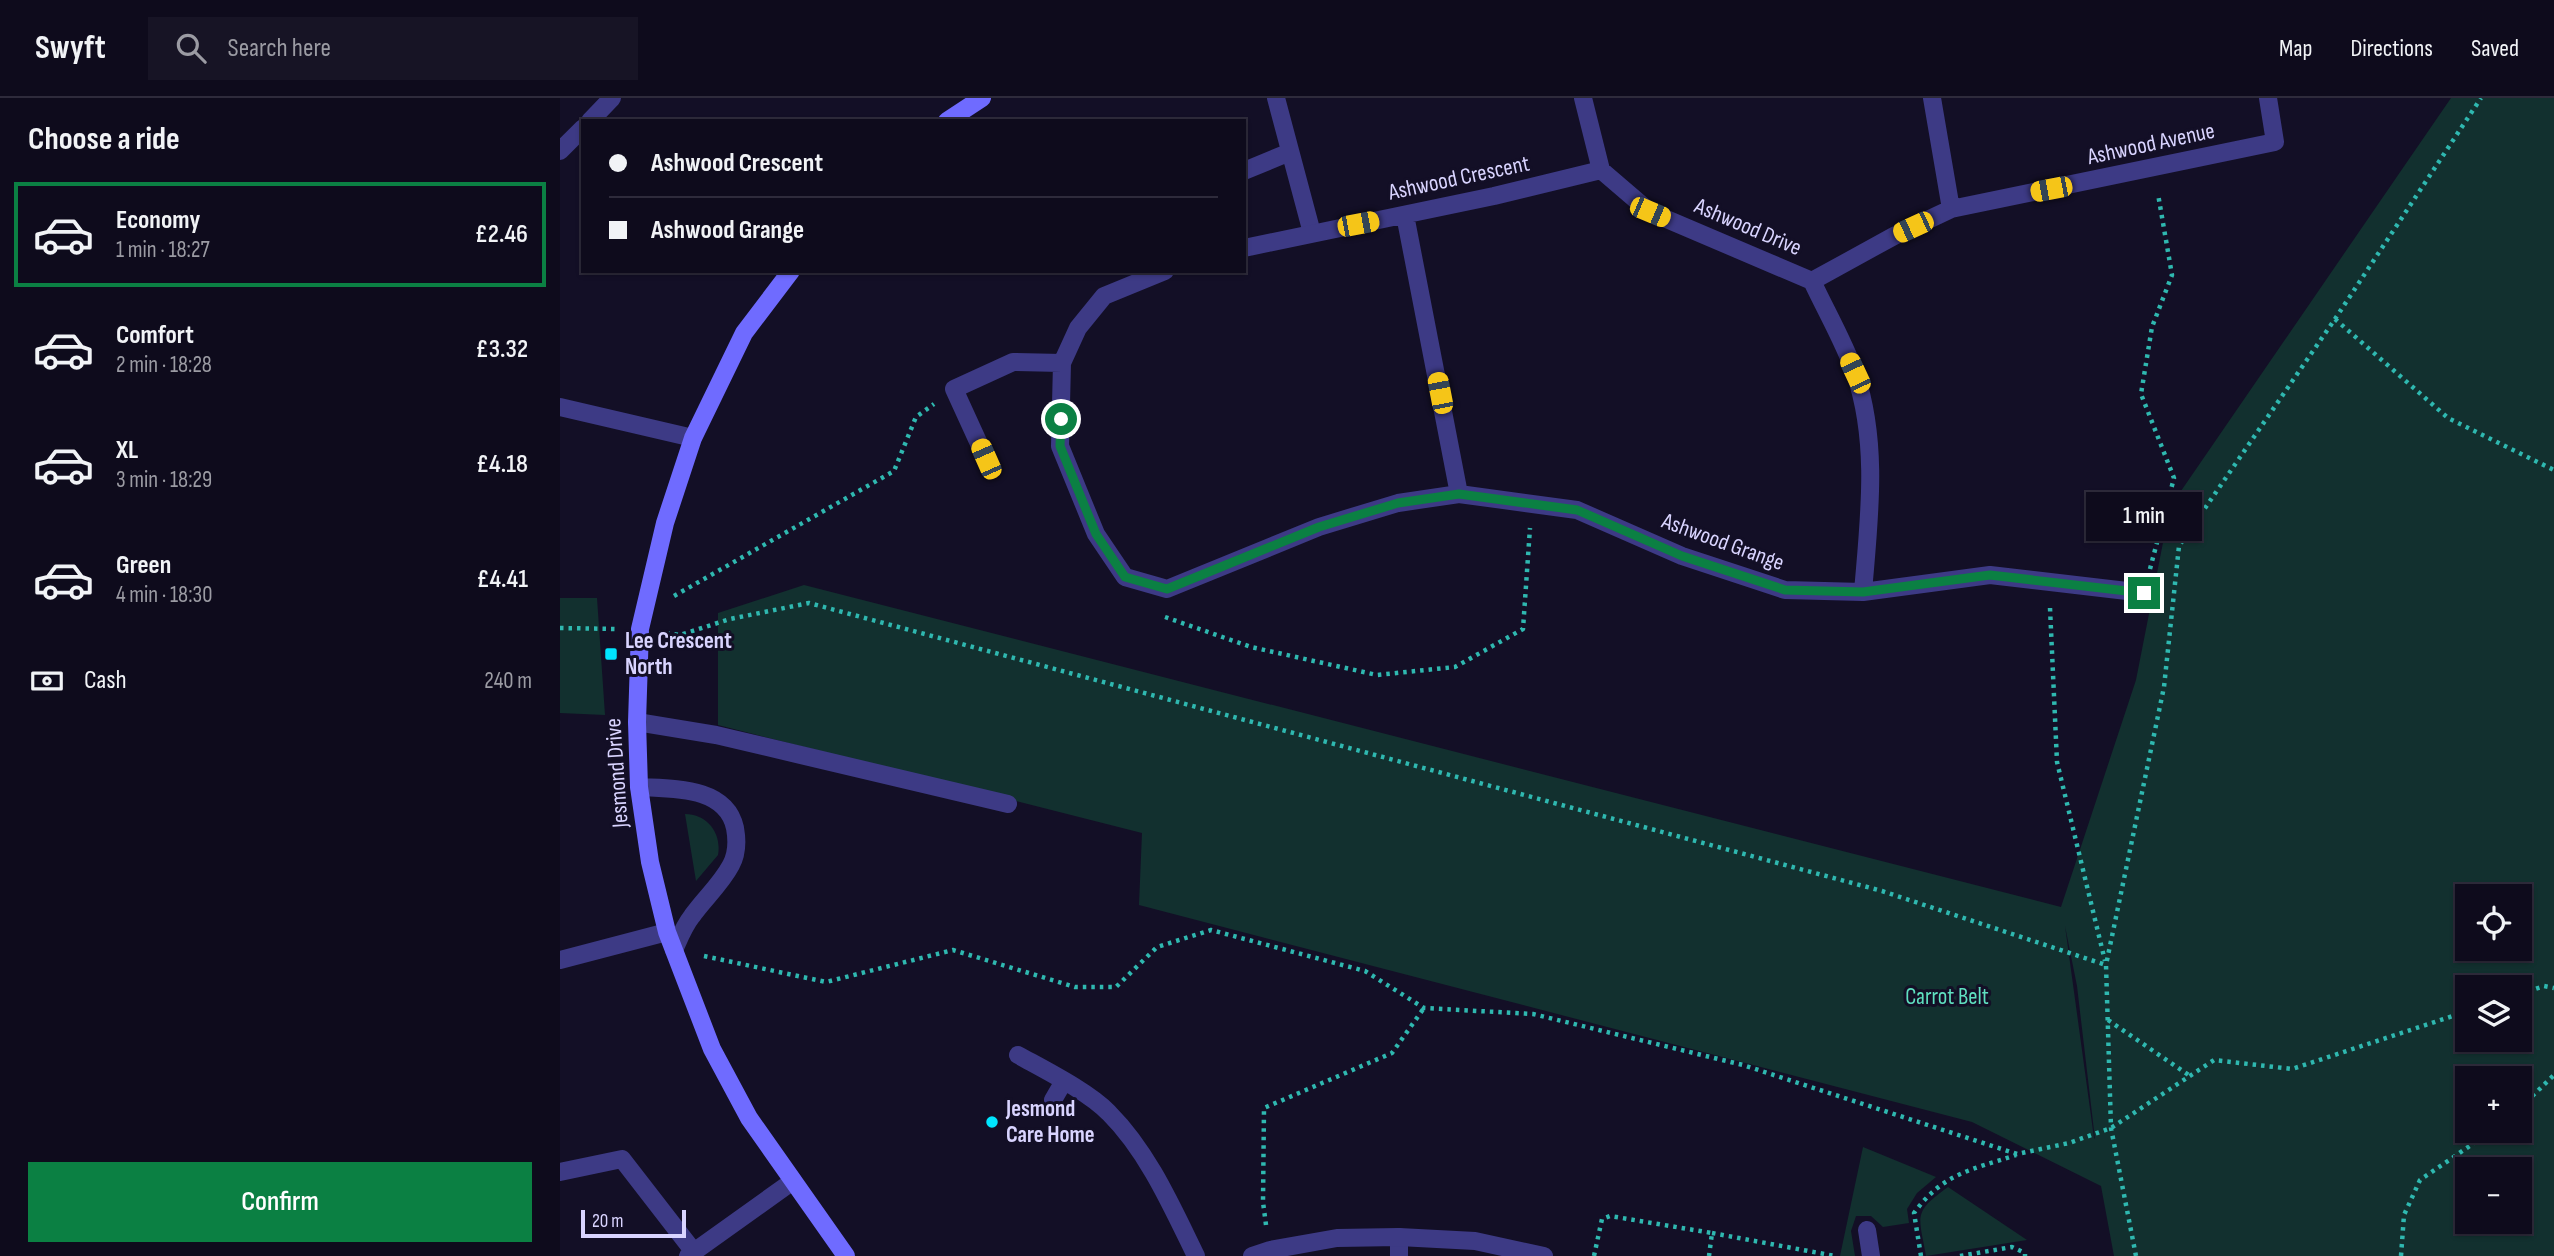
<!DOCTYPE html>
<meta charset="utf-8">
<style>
:root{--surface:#0e0b1c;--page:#171425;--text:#f1f3f6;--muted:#9b9ba3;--line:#2e2b3b;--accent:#0b8043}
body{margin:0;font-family:"Sofia Sans Condensed",sans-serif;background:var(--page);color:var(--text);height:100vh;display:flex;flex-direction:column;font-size:26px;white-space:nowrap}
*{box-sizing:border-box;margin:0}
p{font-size:23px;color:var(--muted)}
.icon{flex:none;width:38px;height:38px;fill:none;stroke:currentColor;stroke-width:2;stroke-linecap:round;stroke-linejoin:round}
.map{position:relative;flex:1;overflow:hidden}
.details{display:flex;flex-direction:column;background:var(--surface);width:560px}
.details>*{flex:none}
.banner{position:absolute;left:21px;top:21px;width:665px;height:154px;border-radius:0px;box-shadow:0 2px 5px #0004,0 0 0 2px var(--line);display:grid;align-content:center;height:154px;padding:0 28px;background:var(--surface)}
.buttons{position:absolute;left:1895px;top:786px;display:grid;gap:14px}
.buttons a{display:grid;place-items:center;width:77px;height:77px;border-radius:0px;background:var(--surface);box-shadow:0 2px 5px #0004,0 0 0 2px var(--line);font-size:35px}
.scale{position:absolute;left:21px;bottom:18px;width:105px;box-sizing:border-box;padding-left:7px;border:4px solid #d9d4ff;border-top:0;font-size:19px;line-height:24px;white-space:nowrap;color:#d9d4ff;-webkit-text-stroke:5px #130f26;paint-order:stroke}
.end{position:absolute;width:32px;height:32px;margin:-16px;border:9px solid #0b8043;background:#fff;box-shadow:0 0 0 4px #fff}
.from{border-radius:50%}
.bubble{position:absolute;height:49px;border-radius:0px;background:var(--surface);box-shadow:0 2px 5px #0004,0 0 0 2px var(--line);font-size:23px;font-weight:600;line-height:49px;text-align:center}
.car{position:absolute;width:21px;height:42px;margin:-21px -10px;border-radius:9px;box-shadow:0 0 5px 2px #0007;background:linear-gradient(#f5c518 24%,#345 0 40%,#f5c518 0 76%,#345 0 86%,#f5c518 0)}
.banner b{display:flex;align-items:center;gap:24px;height:66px;font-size:26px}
.banner b+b{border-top:2px solid var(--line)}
.banner i{width:18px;height:18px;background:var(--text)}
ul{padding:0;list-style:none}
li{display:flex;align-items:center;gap:21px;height:105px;margin:0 14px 10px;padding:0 14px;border:4px solid transparent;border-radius:0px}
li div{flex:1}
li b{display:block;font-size:26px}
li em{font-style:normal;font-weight:600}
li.active{border-color:var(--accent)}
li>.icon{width:63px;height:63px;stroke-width:1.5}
h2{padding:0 28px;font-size:32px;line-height:84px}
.pay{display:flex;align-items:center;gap:18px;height:77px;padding:0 28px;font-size:26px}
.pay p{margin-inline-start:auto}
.action{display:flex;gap:14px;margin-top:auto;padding:14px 28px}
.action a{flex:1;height:80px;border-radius:0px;background:var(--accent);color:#fff;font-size:28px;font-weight:600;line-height:80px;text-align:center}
header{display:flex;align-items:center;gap:42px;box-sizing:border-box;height:98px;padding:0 35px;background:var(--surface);border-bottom:2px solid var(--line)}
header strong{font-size:33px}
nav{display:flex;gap:38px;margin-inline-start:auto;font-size:24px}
.search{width:490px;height:63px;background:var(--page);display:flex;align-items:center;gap:18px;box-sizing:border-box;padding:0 24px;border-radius:0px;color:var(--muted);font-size:26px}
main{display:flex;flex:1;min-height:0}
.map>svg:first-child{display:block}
</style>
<header>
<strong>Swyft</strong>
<div class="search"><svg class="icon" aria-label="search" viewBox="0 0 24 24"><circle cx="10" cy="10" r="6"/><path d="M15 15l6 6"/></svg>Search here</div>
<nav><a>Map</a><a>Directions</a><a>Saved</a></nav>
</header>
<main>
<section class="details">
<h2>Choose a ride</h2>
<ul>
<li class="active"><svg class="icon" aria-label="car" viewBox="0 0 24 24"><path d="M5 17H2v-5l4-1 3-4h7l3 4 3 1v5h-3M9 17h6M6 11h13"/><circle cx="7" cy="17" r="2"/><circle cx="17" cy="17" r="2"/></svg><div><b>Economy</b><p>1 min · 18:27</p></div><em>£2.46</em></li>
<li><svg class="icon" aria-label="car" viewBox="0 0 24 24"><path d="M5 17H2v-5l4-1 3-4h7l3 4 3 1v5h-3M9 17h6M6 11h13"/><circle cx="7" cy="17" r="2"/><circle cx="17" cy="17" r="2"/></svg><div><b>Comfort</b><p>2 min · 18:28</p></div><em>£3.32</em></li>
<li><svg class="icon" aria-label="car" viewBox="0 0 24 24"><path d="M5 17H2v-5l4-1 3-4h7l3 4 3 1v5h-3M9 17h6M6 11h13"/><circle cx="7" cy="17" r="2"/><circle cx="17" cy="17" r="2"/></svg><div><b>XL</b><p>3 min · 18:29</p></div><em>£4.18</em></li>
<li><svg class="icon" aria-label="car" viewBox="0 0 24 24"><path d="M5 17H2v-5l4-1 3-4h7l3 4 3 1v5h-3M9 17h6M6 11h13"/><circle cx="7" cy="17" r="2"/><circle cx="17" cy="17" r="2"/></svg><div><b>Green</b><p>4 min · 18:30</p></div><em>£4.41</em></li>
</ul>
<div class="pay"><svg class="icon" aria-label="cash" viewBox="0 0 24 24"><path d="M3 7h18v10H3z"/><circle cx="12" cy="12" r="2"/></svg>Cash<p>240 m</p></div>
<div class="action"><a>Confirm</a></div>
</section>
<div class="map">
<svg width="1994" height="1158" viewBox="0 0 1994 1158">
<rect width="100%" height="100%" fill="#130f26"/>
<!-- green -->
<path fill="#12302f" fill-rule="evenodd" d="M1891,0H1994V1158H1554L1541,1088L1412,1024L579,807L582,735L158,627V515L244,487L1501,809L1576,582L1610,409ZM1908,798H1960V850H1908ZM1505,828L1517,888L1535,1041L1534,1040ZM1908,889H1960V942H1908ZM1908,980H1960V1032H1908ZM1908,1071H1960V1124H1908Z
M0,500H37L45,617L0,615Z
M125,716C147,716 162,735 158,757L136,783Z
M1303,1049L1376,1079L1357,1095L1347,1111L1349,1125L1323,1129L1311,1118H1296L1291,1133L1295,1158H1280Z
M1388,1089L1467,1142L1366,1158C1359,1117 1352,1115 1388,1089Z"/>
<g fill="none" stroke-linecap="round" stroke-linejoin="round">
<!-- path -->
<path stroke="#2fb8b0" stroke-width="4.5" stroke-dasharray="3.5 5" stroke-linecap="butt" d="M1775,221L1888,320L1994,372
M1590,471L1614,380L1581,296L1592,229L1612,177L1598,96
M114,498L334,373L356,319L374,306
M1490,510L1497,664L1545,863
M605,519L691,549L817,577L895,569L963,531L970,430
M0,530L55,531
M106,535L120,537L170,521L249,505L1322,793L1546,867
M144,858L266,884L393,852L515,889H556L597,849L651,832L805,873L864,910L973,916L1183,967L1457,1056L1509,1045L1551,1030L1654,962L1732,971L1908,913
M1960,896L1984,888L1994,890
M1548,922L1630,978
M1960,1010L1994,977
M706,1127L703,1104L704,1010L832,955L864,910
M1152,1135L1275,1158
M1034,1158L1042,1121L1050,1118L1152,1135L1149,1158
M1361,1158L1354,1115C1383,1075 1411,1072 1456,1057
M1400,1158L1452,1149L1465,1155V1158
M1576,1158L1551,1030L1546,867L1604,589L1619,448L1775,221L1921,0
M1841,1158L1844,1117L1860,1082L1933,1032"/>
<!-- lane -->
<path stroke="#3d3a85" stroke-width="18" d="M716,0L752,135
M684,73L730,54
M77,624L156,637L448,706
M458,957C485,972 529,994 549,1015C588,1054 612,1109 636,1158
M493,1002L504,983
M0,1074L62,1061L134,1154
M839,1139V1158
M128,1158L233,1083"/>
<!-- street -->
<path stroke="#3d3a85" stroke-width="18" d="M1023,0L1041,72L1090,114L1252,183C1266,213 1284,244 1295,275C1319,346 1309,421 1303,494
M1372,0L1391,111
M30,23L52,0
M0,53L23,30
M845,117L899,396
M684,150L934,98L1041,72
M605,173L544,198L518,230L502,265L500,348L536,436L565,479L607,491L759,429L838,405L899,396L1017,412L1122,458L1225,492L1303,494L1430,477L1584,495
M1252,183L1334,138L1391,111L1715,44L1708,0
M0,309L133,340
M426,361L394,291L453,264L502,265
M79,689C112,691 166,688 175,730C177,741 177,756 171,767C161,786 144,801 132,818C124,828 119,841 114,852
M0,862L107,834
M1307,1132L1311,1158
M692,1158L710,1152L777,1140L839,1139L915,1143L984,1158"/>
<!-- secondary -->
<path stroke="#6f6bff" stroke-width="18" d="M387,23L422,0
M231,173L184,235L133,340L105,425L80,531L77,624L79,689L90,764L107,834L152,951L189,1020L286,1158"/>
</g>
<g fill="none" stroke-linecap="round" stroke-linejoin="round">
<!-- route -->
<path stroke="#0b8043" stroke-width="9" d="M501,321L500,348L536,436L565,479L607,491L759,429L838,405L899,396L1017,412L1122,458L1225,492L1303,494L1430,477L1584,495"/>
</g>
<!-- markers -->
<g fill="#00e5ff" stroke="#130f26" stroke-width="2.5">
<rect x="44" y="549" width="14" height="14" rx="3.5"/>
<circle cx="432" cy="1024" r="7"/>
</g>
<g text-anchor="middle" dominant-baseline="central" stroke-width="6" stroke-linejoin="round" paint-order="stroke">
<!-- street labels -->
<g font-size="23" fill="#d9d4ff" stroke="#130f26">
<text transform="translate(1591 46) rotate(-12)">Ashwood Avenue</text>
<text transform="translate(899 80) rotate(-12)">Ashwood Crescent</text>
<text transform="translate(1188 129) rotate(23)">Ashwood Drive</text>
<text transform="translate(1163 444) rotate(20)">Ashwood Grange</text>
<text transform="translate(57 675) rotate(-94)">Jesmond Drive</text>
</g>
<!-- poi labels -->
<g font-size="23" font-weight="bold" fill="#d9d4ff" stroke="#130f26" text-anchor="start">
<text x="65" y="543">Lee Crescent<tspan x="65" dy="26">North</tspan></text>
<text x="446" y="1011">Jesmond<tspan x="446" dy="26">Care Home</tspan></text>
</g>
<!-- park labels -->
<g font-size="23" fill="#5fe0c0" stroke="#130f26">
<text x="1387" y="899">Carrot Belt</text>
</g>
</g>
</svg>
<div class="buttons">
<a><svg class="icon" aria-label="locate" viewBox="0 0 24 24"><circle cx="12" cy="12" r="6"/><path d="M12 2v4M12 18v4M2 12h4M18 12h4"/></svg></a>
<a><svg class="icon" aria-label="layers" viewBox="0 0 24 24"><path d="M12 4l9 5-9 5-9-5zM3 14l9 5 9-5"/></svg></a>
<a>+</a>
<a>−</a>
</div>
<div class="scale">20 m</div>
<i class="end from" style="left:501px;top:321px"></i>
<i class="end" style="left:1584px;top:495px"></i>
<div class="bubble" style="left:1526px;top:394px;width:116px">1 min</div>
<i class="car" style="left:1491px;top:91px;rotate:259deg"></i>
<i class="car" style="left:1090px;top:114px;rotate:113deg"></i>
<i class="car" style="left:798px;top:126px;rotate:79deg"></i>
<i class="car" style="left:1353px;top:129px;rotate:245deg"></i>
<i class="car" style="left:1295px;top:275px;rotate:335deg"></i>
<i class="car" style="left:880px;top:295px;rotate:349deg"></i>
<i class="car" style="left:426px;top:361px;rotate:336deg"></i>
<div class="banner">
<b><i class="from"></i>Ashwood Crescent</b>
<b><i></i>Ashwood Grange</b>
</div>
</div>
</main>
